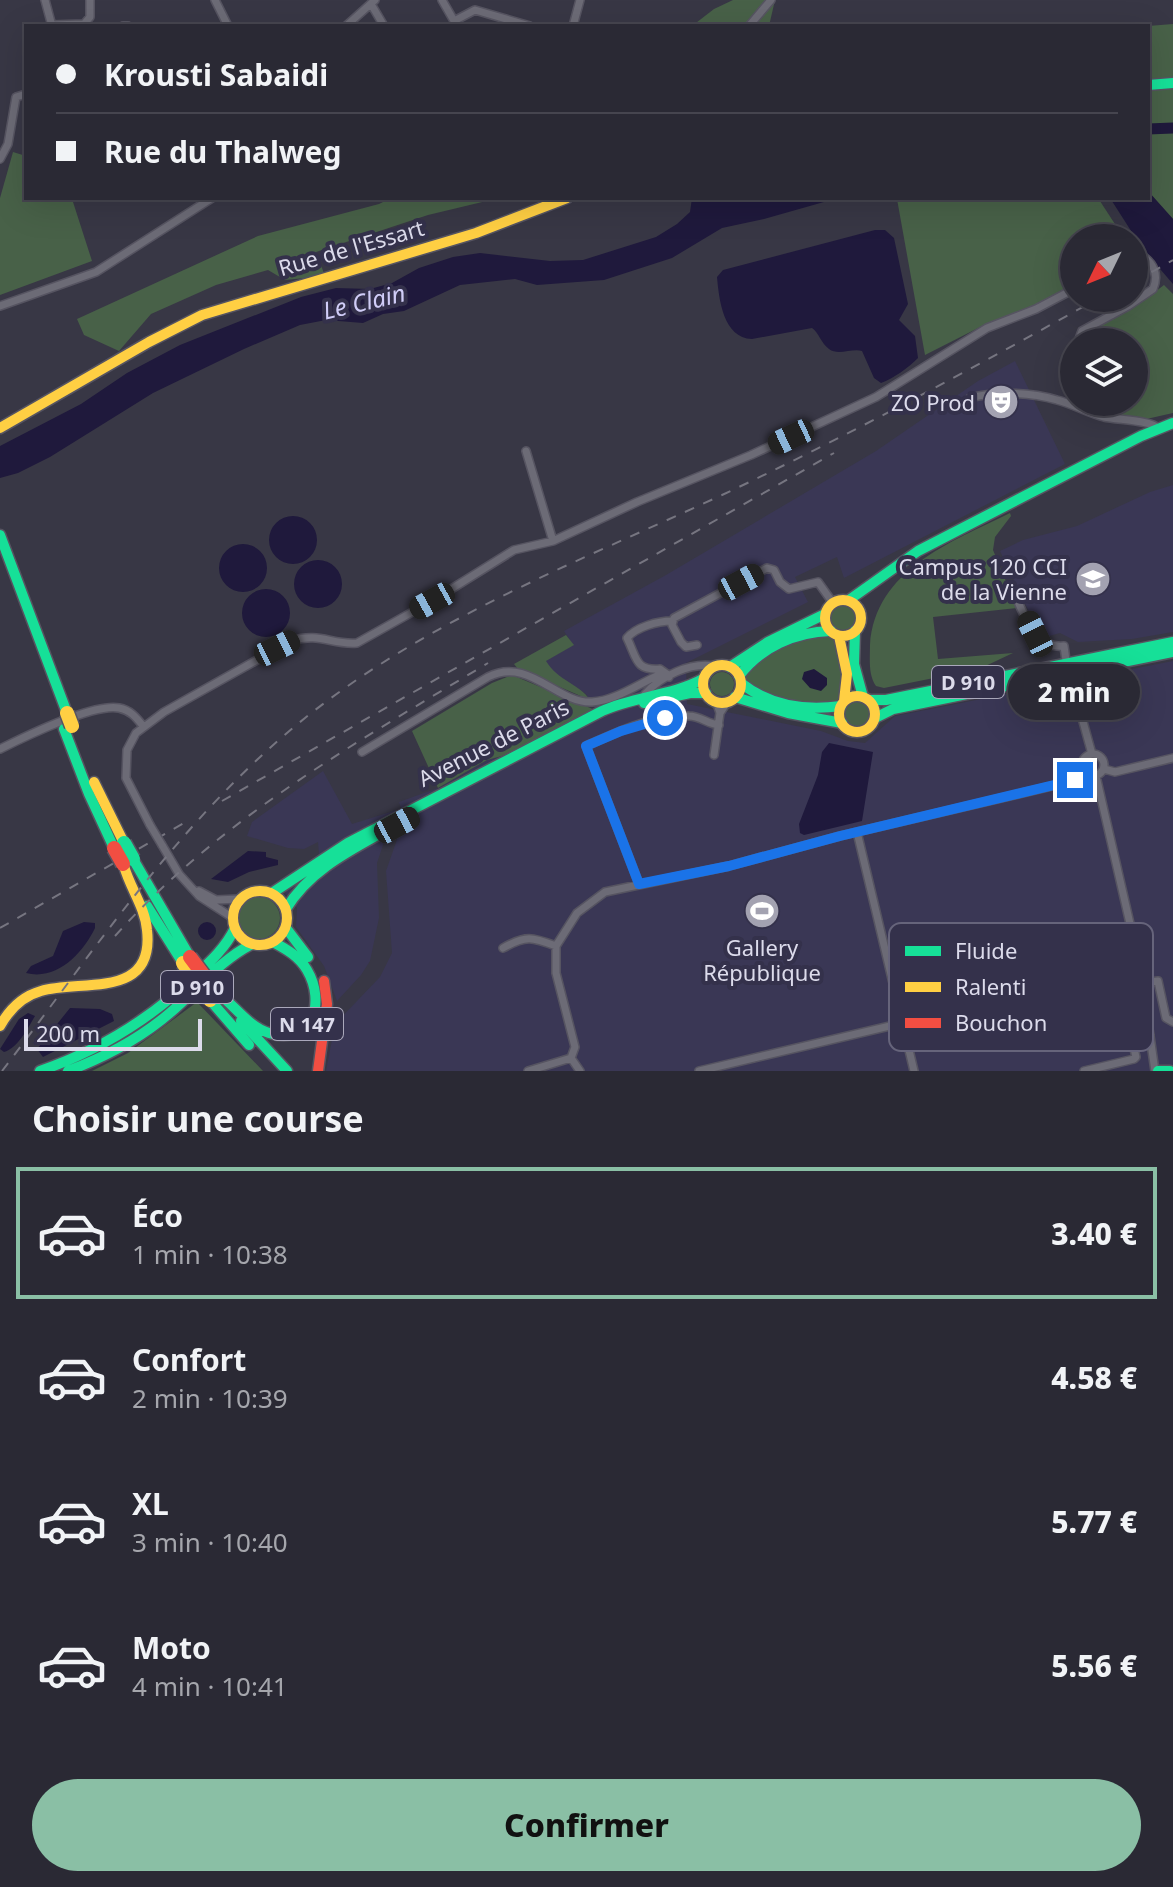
<!DOCTYPE html>
<html lang="fr">
<meta charset="utf-8">
<style>
:root{--surface:#2a2934;--page:#32313c;--text:#f1f3f6;--muted:#a5a6ac;--line:#46454f;--accent:#8abfa5}
body{margin:0;font-family:"Noto Sans",sans-serif;background:var(--page);color:var(--text);height:100vh;display:flex;flex-direction:column;font-size:30px;white-space:nowrap}
*{box-sizing:border-box;margin:0}
p{font-size:26px;color:var(--muted)}
.icon{flex:none;width:44px;height:44px;fill:none;stroke:currentColor;stroke-width:2;stroke-linecap:round;stroke-linejoin:round}
.map{position:relative;height:1071px;overflow:hidden}
.panel{display:flex;flex-direction:column;background:var(--surface);flex:1}
.panel>*{flex:none}
.banner{position:absolute;left:24px;top:24px;width:1126px;height:176px;border-radius:0px;box-shadow:0 8px 32px #0002,0 0 0 2px var(--line);display:grid;align-content:center;height:176px;padding:0 32px;background:var(--surface)}
.needle{width:52px;rotate:227deg}
.buttons{position:absolute;left:1060px;top:224px;display:grid;gap:16px}
.buttons a{display:grid;place-items:center;width:88px;height:88px;border-radius:50%;background:var(--surface);box-shadow:0 8px 32px #0002,0 0 0 2px var(--line);font-size:40px}
.scale{position:absolute;left:24px;bottom:20px;width:178px;box-sizing:border-box;padding-left:8px;border:4px solid #dcdbeb;border-top:0;font-size:22px;line-height:28px;white-space:nowrap;color:#dcdbeb;-webkit-text-stroke:6px #34314b;paint-order:stroke}
.end{position:absolute;width:36px;height:36px;margin:-18px;border:10px solid #1a73e8;background:#fff;box-shadow:0 0 0 4px #fff}
.from{border-radius:50%}
.bubble{position:absolute;height:56px;border-radius:28px;background:var(--surface);box-shadow:0 8px 32px #0002,0 0 0 2px var(--line);font-size:26px;font-weight:800;line-height:56px;text-align:center}
.car{position:absolute;width:24px;height:48px;margin:-24px -12px;border-radius:10px;box-shadow:0 0 6px 2px #0007;background:linear-gradient(#222 24%,#8ab4d8 0 40%,#222 0 76%,#8ab4d8 0 86%,#222 0)}
.banner b{display:flex;align-items:center;gap:28px;height:76px;font-size:30px}
.banner b+b{border-top:2px solid var(--line)}
.banner i{width:20px;height:20px;background:var(--text)}
ul{padding:0;list-style:none}
li{display:flex;align-items:center;gap:24px;height:132px;margin:0 16px 12px;padding:0 16px;border:4px solid transparent;border-radius:0px}
li div{flex:1}
li b{display:block;font-size:30px}
li em{font-style:normal;font-weight:800}
li.current{border-color:var(--accent)}
li>.icon{width:72px;height:72px;stroke-width:1.5}
h2{padding:0 32px;font-size:36px;line-height:96px}
.primary-button{display:flex;gap:16px;margin-top:auto;padding:16px 32px}
.primary-button a{flex:1;height:92px;border-radius:48px;background:var(--accent);color:#111;font-size:32px;font-weight:800;line-height:92px;text-align:center}
.map>svg:first-child{display:block}
</style>
<div class="map">
<svg width="1173" height="1071" viewBox="0 0 1173 1071">
<rect width="100%" height="100%" fill="#383745"/>
<!-- built -->
<path fill="#3a3755" d="M1015,361L1065,464L844,578L837,557L795,577L808,602L686,663L687,704L821,731L848,741L865,743L895,716L1173,661V1071H326L335,1024L380,977L392,953L386,871L399,834L384,842L377,863L379,918L370,961L361,975L337,1001L324,966L296,927L297,908L278,884L319,854L318,842L304,849L288,848L247,836L252,822L323,771L352,824L397,810L401,808L399,802L438,788L487,760L502,756L595,710L586,694L554,674L545,661L573,645L564,631L666,575L876,451L978,381Z
M1173,485V632L1132,639L1078,642L1060,633L1046,637L1040,635L1000,551L1023,540L1077,526L1150,492Z"/>
<!-- green -->
<path fill="#486148" d="M733,0H775L769,26H692L714,9Z
M1173,24V219L1148,191V26Z
M13,152L26,156V198H79L73,202L92,261L0,295V198Z
M391,198H499L428,215L316,252L325,276L285,280L268,270L216,285L151,314L119,351L84,335L77,319L258,236L379,204Z
M1098,198L1124,238H1074V283L1033,307L990,322L925,355L897,199Z
M1164,285L1173,294V413L1142,420L1092,410L1088,402H1134V342H1080L1085,331L1147,298Z
M1010,513L1011,516L995,537L993,550L1017,608L933,617L938,659L1013,653L979,669L884,688L876,686C868,675 870,658 870,645C875,570 951,542 1010,513Z
M831 618a12 12 0 1 1 24 0a12 12 0 1 1-24 0Z
M566,635L574,645L546,661C558,681 580,684 590,700L518,669L514,664Z
M831,635L841,649L843,696L833,705C802,703 768,702 744,679C748,661 782,643 799,638C809,635 821,635 831,635Z
M710 684a12 12 0 1 1 24 0a12 12 0 1 1-24 0Z
M512,675L595,710L502,756L487,760L438,788L412,731L492,683Z
M845 714a12 12 0 1 1 24 0a12 12 0 1 1-24 0Z
M238 918a21 21 0 1 1 42 0a21 21 0 1 1-42 0Z
M197,1002L263,1071H92L128,1053Z"/>
<!-- water -->
<path fill="#1f193c" d="M1148,191L1173,219V284L1142,248L1110,198H1148Z
M692,198H838L764,219L722,228L672,258L604,280L537,285L515,279L460,285L404,311L383,314L363,323L326,320L300,325L244,349L153,393L50,457L18,473L0,478V446L81,404L127,373L180,345L301,297L336,288L370,289L392,283L419,268L453,257L480,253L550,261L583,260L656,237L677,224L690,212Z
M875,230H885L894,238L908,304L899,320L915,336L918,358C908,368 894,378 881,383L874,378L862,351C852,348 838,356 829,349C821,343 819,333 812,328L752,339C723,338 719,299 717,277L723,270Z
M269 540a24 24 0 1 1 48 0a24 24 0 1 1-48 0Z
M219 568a24 24 0 1 1 48 0a24 24 0 1 1-48 0Z
M294 584a24 24 0 1 1 48 0a24 24 0 1 1-48 0Z
M242 613a24 24 0 1 1 48 0a24 24 0 1 1-48 0Z
M814,669L827,678V685L821,691L810,688L802,679L804,672Z
M829,743L873,752L862,821L804,835L800,833L799,824L818,775L822,752Z
M248,851L266,852V857L278,860V865L249,872L228,882L211,879Z
M198 931a9 9 0 1 1 18 0a9 9 0 1 1-18 0Z
M84,922L95,923V928C83,953 57,981 26,973L31,966L53,956L63,931Z
M70,1008L100,1009L112,1014L114,1021L43,1057L37,1049Z
M28,1013L35,1016C28,1028 17,1049 4,1052L0,1049L19,1019Z"/>
<g fill="none" stroke-linecap="round" stroke-linejoin="round">
<!-- river -->
<path stroke="#1f193c" stroke-width="11" d="M1148,129L1173,128"/>
<defs>
<path id="street" d="M45,0L52,26
M215,0L228,26
M442,0L457,26
M371,4L384,26
M454,21L475,10L530,26
M51,25L84,24L90,17V0
M123,26H128
M346,26L375,0
M573,26L580,0
M749,26L771,0
M0,159L8,144L16,97L26,94
M0,306L96,272L212,198
M1078,342L1082,331L1128,306L1153,289C1159,275 1154,263 1141,255L1134,257
M970,398C997,391 1030,392 1057,400C1073,404 1088,413 1104,417C1118,420 1150,420 1158,428
M553,541L637,502L751,455L876,397L987,328L1036,309L1074,289
M1014,593C1025,616 1034,649 1064,646L1068,675L1077,700L1092,754
M697,645L686,647L681,642L672,625L674,618L767,568L774,570L780,582L789,589L818,582L833,603
M667,674L660,669C635,671 637,658 627,638C636,627 658,621 672,621
M1077,693L1078,680L1087,670
M645,694C661,676 690,662 714,666
M720,713L728,701
M0,749C24,737 94,703 119,708C130,710 136,717 143,726
M362,752L488,677C529,656 557,704 592,702C615,701 640,683 661,674H667L669,677
M1082 765a11 11 0 1 1 22 0a11 11 0 1 1-22 0Z
M714,755L720,713L716,701
M1104,769L1115,772L1173,758
M1096,776L1140,967L1155,1071
M150,825L126,778L127,750L136,733L164,712L291,641C320,632 331,645 357,643L432,601L514,550L553,541L526,451
M857,832L914,1071
M162,845L179,874L199,896L233,918
M639,884L586,746C618,732 654,714 689,716C700,716 708,724 719,725
M199,891L216,900L239,899
M503,948C526,935 532,937 556,946
M1143,983L1158,981L1166,1018L1173,1022
M571,1058L575,1047L556,973V946L577,913L605,892L729,866L840,836L1069,782L1085,773
M571,1058L580,1071
M528,1071L571,1058
M699,1071L1140,967
M1084,1071L1134,1059L1136,1057L1132,1040L1150,1035"/>
<path id="fast" d="M1148,85L1173,83
M0,535L67,713
M849,600L918,551L1141,436L1173,423
M855,631L854,664L863,697
M730,667L768,642L825,614
M739,676C761,647 795,632 831,631
M741,683C770,706 805,711 841,706
M735,697L788,713L842,723
M869,700H886L1173,642
M644,703L690,693H706
M875,718L893,709L1173,652
M64,729L89,794L114,848
M133,859L190,957
M272,893L348,843L602,711C634,696 672,696 703,679
M147,906L183,963
M286,909C310,869 353,849 392,827
M286,928L308,957
M219,994C235,1006 249,1027 269,1033C313,1046 326,1002 307,970C299,956 286,949 273,942
M210,1000L249,1045
M241,1021L287,1071
M40,1071C100,1050 151,1019 196,975C211,961 226,947 235,928
M68,1071C105,1057 141,1038 171,1012C198,989 219,961 252,944
M1158,1071H1170"/>
<path id="slow" d="M0,428L149,342L202,315L476,233L567,198
M825 618a18 18 0 1 1 36 0a18 18 0 1 1-36 0Z
M839,636L847,674L844,701
M703 684a19 19 0 1 1 38 0a19 19 0 1 1-38 0Z
M839 714a18 18 0 1 1 36 0a18 18 0 1 1-36 0Z
M94,782L124,843
M233 918a27 27 0 1 1 54 0a27 27 0 1 1-54 0Z
M0,1026C9,1010 23,996 41,991C81,979 155,1000 147,930C145,907 130,888 124,866"/>
<path id="jam" d="M318,1071L327,1004L324,981"/>
</defs>
<!-- street casing -->
<use href="#street" stroke="#565461" stroke-width="10"/>
<!-- fast casing -->
<use href="#fast" stroke="#565461" stroke-width="13"/>
<!-- slow casing -->
<use href="#slow" stroke="#565461" stroke-width="13"/>
<!-- jam casing -->
<use href="#jam" stroke="#565461" stroke-width="13"/>
<!-- street -->
<use href="#street" stroke="#6c6b76" stroke-width="7"/>
<!-- fast -->
<use href="#fast" stroke="#16e098" stroke-width="10"/>
<!-- slow -->
<use href="#slow" stroke="#ffcf43" stroke-width="10"/>
<!-- jam -->
<use href="#jam" stroke="#f24e42" stroke-width="10"/>
<!-- rail -->
<path stroke="#767580" stroke-width="2" stroke-dasharray="10 10" stroke-linecap="butt" d="M1134,282L1173,260
M222,801L834,453
M0,928L191,819
M115,936C220,819 355,743 488,663
M2,1071C97,947 182,817 305,718C430,618 578,562 722,495C850,435 975,367 1099,298"/>
<defs>
<path id="street-bridge" d="M150,825L162,845"/>
<path id="fast-bridge" d="M124,843L133,859"/>
<path id="slow-bridge" d="M67,713L72,726
M183,963L210,1000"/>
<path id="jam-bridge" d="M114,848L123,864
M190,957L217,993"/>
</defs>
<!-- street-bridge casing -->
<use href="#street-bridge" stroke="#565461" stroke-width="10" stroke-linecap="butt"/>
<!-- fast-bridge casing -->
<use href="#fast-bridge" stroke="#565461" stroke-width="17" stroke-linecap="butt"/>
<!-- slow-bridge casing -->
<use href="#slow-bridge" stroke="#565461" stroke-width="17" stroke-linecap="butt"/>
<!-- jam-bridge casing -->
<use href="#jam-bridge" stroke="#565461" stroke-width="17" stroke-linecap="butt"/>
<!-- street-bridge -->
<use href="#street-bridge" stroke="#6c6b76" stroke-width="7"/>
<!-- fast-bridge -->
<use href="#fast-bridge" stroke="#16e098" stroke-width="14"/>
<!-- slow-bridge -->
<use href="#slow-bridge" stroke="#ffcf43" stroke-width="14"/>
<!-- jam-bridge -->
<use href="#jam-bridge" stroke="#f24e42" stroke-width="14"/>
</g>
<g fill="none" stroke-linecap="round" stroke-linejoin="round">
<!-- route -->
<path stroke="#1a73e8" stroke-width="10" d="M665,718L621,731L586,746L639,884L729,866L840,836L1075,780"/>
</g>
<!-- icons -->
<defs>
<symbol id="theatre-disc" viewBox="-11 -11 22 22"><circle r="9.5" fill="#a3a2b1" stroke="#34314b"/><path d="M-5-5.5Q0-4 5-5.5V0Q5 5 0 6Q-5 5-5 0ZM-3.3-2.5H-1v1.5H-3.3ZM1-2.5H3.3v1.5H1ZM-2.8 1Q0 5.5 2.8 1Z" fill="#fff"/></symbol>
<symbol id="university-disc" viewBox="-11 -11 22 22"><circle r="9.5" fill="#a3a2b1" stroke="#34314b"/><path d="M0-5L7-2L0 1L-7-2ZM-4 1L0 2.5L4 1V4Q0 6-4 4Z" fill="#fff"/></symbol>
<symbol id="stadium-disc" viewBox="-11 -11 22 22"><circle r="9.5" fill="#a3a2b1" stroke="#34314b"/><path d="M0-5a6.5 5 0 1 0 0 10a6.5 5 0 1 0 0-10ZM-3.5-1.8h7v3.6h-7Z" fill="#fff"/></symbol>
</defs>
<g fill-rule="evenodd">
<use href="#theatre-disc" x="981" y="382" width="40" height="40"/>
<use href="#university-disc" x="1073" y="559" width="40" height="40"/>
<use href="#stadium-disc" x="742" y="891" width="40" height="40"/>
</g>
<g text-anchor="middle" dominant-baseline="central" stroke-width="8" stroke-linejoin="round" paint-order="stroke">
<!-- shield labels -->
<g fill="#34314b" stroke="#aaa8bb" stroke-width="2">
<rect x="932" y="666" width="72" height="32" rx="6"/>
<rect x="161" y="971" width="72" height="32" rx="6"/>
<rect x="271" y="1008" width="72" height="32" rx="6"/>
</g>
<g font-size="20" font-weight="bold" fill="#dcdbeb">
<text x="968" y="682">D 910</text>
<text x="197" y="987">D 910</text>
<text x="307" y="1024">N 147</text>
</g>
<!-- street labels -->
<g font-size="22" fill="#dcdbeb" stroke="#34314b">
<text transform="translate(351 247) rotate(-16)">Rue de l'Essart</text>
<text transform="translate(493 742) rotate(-27)">Avenue de Paris</text>
</g>
<!-- poi labels -->
<g font-size="22" fill="#dcdbeb" stroke="#34314b" text-anchor="end">
<text x="975" y="402">ZO Prod</text>
<text x="1067" y="566">Campus 120 CCI<tspan x="1067" dy="25">de la Vienne</tspan></text>
<text x="762" y="947" text-anchor="middle">Gallery<tspan x="762" dy="25">République</tspan></text>
</g>
<!-- water labels -->
<g font-size="24" font-style="italic" fill="#d0cdf7" stroke="#34314b">
<text transform="translate(364 301) rotate(-13)">Le Clain</text>
</g>
</g>
<!-- legend -->
<rect x="889" y="923" width="264" height="128" rx="12" fill="#34314b" stroke="#66647b" stroke-width="2"/>
<rect x="905" y="946" width="36" height="10" fill="#16e098"/>
<rect x="905" y="982" width="36" height="10" fill="#ffcf43"/>
<rect x="905" y="1018" width="36" height="10" fill="#f24e42"/>
<g font-size="22" fill="#dcdbeb">
<text x="955" y="959">Fluide</text>
<text x="955" y="995">Ralenti</text>
<text x="955" y="1031">Bouchon</text>
</g>
</svg>
<div class="buttons">
<a><svg class="needle" viewBox="-14 -14 28 28"><path d="M0-13l5 13h-10z" fill="#e53935"/><path d="M0 13l5-13h-10z" fill="#a5a6ac"/></svg></a>
<a><svg class="icon" aria-label="layers" viewBox="0 0 24 24"><path d="M12 4l9 5-9 5-9-5zM3 14l9 5 9-5"/></svg></a>
</div>
<div class="scale">200 m</div>
<i class="end from" style="left:665px;top:718px"></i>
<i class="end" style="left:1075px;top:780px"></i>
<div class="bubble" style="left:1008px;top:664px;width:132px">2 min</div>
<i class="car" style="left:791px;top:437px;rotate:245deg"></i>
<i class="car" style="left:741px;top:582px;rotate:62deg"></i>
<i class="car" style="left:432px;top:601px;rotate:241deg"></i>
<i class="car" style="left:1035px;top:634px;rotate:334deg"></i>
<i class="car" style="left:277px;top:648px;rotate:64deg"></i>
<i class="car" style="left:397px;top:825px;rotate:62deg"></i>
<div class="banner">
<b><i class="from"></i>Krousti Sabaidi</b>
<b><i></i>Rue du Thalweg</b>
</div>
</div>
<section class="panel">
<h2>Choisir une course</h2>
<ul>
<li class="current"><svg class="icon" aria-label="car" viewBox="0 0 24 24"><path d="M5 17H2v-5l4-1 3-4h7l3 4 3 1v5h-3M9 17h6M6 11h13"/><circle cx="7" cy="17" r="2"/><circle cx="17" cy="17" r="2"/></svg><div><b>Éco</b><p>1 min · 10:38</p></div><em>3.40 €</em></li>
<li><svg class="icon" aria-label="car" viewBox="0 0 24 24"><path d="M5 17H2v-5l4-1 3-4h7l3 4 3 1v5h-3M9 17h6M6 11h13"/><circle cx="7" cy="17" r="2"/><circle cx="17" cy="17" r="2"/></svg><div><b>Confort</b><p>2 min · 10:39</p></div><em>4.58 €</em></li>
<li><svg class="icon" aria-label="car" viewBox="0 0 24 24"><path d="M5 17H2v-5l4-1 3-4h7l3 4 3 1v5h-3M9 17h6M6 11h13"/><circle cx="7" cy="17" r="2"/><circle cx="17" cy="17" r="2"/></svg><div><b>XL</b><p>3 min · 10:40</p></div><em>5.77 €</em></li>
<li><svg class="icon" aria-label="car" viewBox="0 0 24 24"><path d="M5 17H2v-5l4-1 3-4h7l3 4 3 1v5h-3M9 17h6M6 11h13"/><circle cx="7" cy="17" r="2"/><circle cx="17" cy="17" r="2"/></svg><div><b>Moto</b><p>4 min · 10:41</p></div><em>5.56 €</em></li>
</ul>
<div class="primary-button"><a>Confirmer</a></div>
</section>
